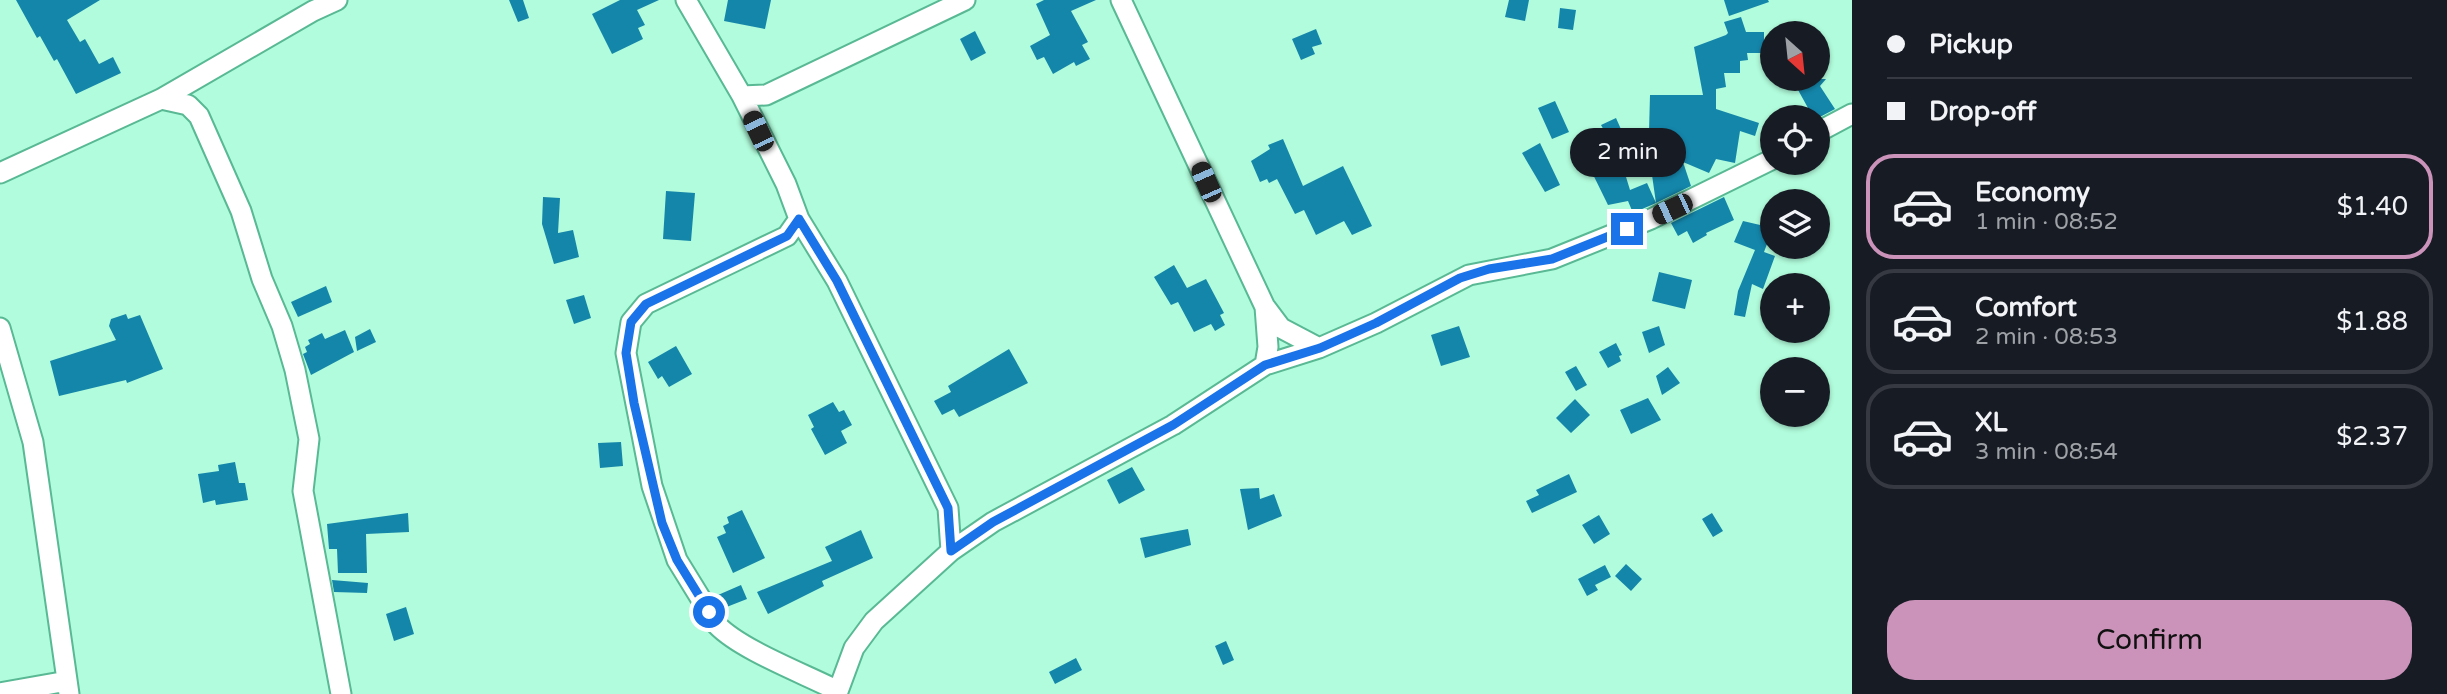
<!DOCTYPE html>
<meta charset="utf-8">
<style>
:root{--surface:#171b24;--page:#242831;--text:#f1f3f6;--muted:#9ea1a6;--line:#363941;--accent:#cb93ba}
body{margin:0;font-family:"Varela Round",sans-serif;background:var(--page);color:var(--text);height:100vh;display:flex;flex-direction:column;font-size:26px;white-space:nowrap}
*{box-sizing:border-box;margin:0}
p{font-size:23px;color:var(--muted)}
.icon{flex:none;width:38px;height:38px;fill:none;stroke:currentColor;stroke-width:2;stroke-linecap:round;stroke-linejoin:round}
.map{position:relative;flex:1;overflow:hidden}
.panel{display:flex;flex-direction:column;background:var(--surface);width:595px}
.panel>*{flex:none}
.hud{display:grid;align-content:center;height:154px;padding:0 35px;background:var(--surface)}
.needle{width:46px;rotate:153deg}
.controls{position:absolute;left:1760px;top:21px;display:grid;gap:14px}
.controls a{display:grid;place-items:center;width:70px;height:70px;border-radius:50%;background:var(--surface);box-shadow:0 2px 5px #0004;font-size:35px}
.end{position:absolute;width:32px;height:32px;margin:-16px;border:9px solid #1a73e8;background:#fff;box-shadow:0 0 0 4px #fff}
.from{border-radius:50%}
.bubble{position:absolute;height:49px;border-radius:24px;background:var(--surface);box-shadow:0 2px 5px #0004;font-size:23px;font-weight:600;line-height:49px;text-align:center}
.car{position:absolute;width:21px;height:42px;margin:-21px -10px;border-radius:9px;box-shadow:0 0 5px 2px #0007;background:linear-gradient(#222 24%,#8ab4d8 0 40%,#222 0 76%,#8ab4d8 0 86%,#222 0)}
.hud b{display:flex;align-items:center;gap:24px;height:66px;font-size:26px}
.hud b+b{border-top:2px solid var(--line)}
.hud i{width:18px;height:18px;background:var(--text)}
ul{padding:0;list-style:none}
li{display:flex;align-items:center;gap:21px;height:105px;margin:0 14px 10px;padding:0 21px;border:4px solid var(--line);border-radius:28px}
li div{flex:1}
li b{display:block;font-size:26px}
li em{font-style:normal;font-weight:600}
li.active{border-color:var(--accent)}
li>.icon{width:63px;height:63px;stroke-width:1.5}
.action{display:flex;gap:14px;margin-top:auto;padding:14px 35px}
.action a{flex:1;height:80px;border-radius:28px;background:var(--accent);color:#111;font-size:28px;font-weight:600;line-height:80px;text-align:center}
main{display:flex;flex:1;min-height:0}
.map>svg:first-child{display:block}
</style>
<main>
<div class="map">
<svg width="1852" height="694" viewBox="0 0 1852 694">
<rect width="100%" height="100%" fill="#b1fcdc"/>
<!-- building -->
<path fill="#1486aa" d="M16,0H100L67,20L80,42L85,39L99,64L113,57L121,73L76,94L57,59L54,61L40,36L37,38Z
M509,0H523L529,18L518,22Z
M620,0H659L637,10L645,25L638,28L643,39L612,54L592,14Z
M728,0H771L765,29L724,21Z
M1044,0H1096L1071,11L1088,42L1082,45L1090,59L1076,66L1074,62L1053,74L1044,57L1037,60L1030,46L1050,35L1036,4Z
M1509,0H1529L1525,21L1505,17Z
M1724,0H1768L1769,2L1729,16Z
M1560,8L1576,10L1573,30L1558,28Z
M1741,17L1746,32H1764V53H1747L1748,60L1740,61V73H1724L1726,87L1716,89V109L1759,123L1755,136L1740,131L1735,163L1716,159L1709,173L1683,162L1691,186L1656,203L1646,133L1649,132L1650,95H1703L1694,47L1726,35L1728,33L1724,22Z
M1316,29L1322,44L1312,47L1315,54L1301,60L1292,39Z
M975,31L986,53L971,61L960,39Z
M1792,79H1826L1820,86L1835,109L1818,118L1813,117Z
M1555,101L1569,132L1552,139L1538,108Z
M1616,118L1624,136L1615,141L1630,190L1647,183L1656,203L1633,213L1628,201L1608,205L1579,146L1606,134L1601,125Z
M1283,139L1303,186L1343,166L1372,226L1352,235L1344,221L1316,235L1304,210L1295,214L1277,179L1269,183L1267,179L1260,182L1251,161L1270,149L1268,145Z
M1540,143L1560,185L1545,192L1522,153Z
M666,191L695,193L691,241L663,239Z
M543,197L560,198L558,233L573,230L579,257L554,264L542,224Z
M1724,197L1734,220L1706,233L1707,235L1693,243L1687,231L1678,236L1671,223Z
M1743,221L1773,228L1764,252L1775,256L1763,289L1752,284L1745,317L1734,315L1738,291L1755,250L1734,242Z
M1174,265L1187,288L1206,279L1224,313L1220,315L1225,325L1215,331L1211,324L1194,332L1178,302L1171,305L1154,277Z
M1659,272L1692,280L1685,309L1652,301Z
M326,286L332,302L298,317L291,302Z
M584,295L591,318L574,324L566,300Z
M126,314L128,319L140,315L163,369L127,383L126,380L59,396L50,361L116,340L109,326L111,319Z
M1459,326L1470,357L1441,366L1431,335Z
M1659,326L1665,345L1649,353L1642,332Z
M370,329L376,342L357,351L355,337Z
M345,330L354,352L311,375L303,354L307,352L305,347L310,344L308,340L322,333L325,339Z
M1616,343L1622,355L1619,356L1621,361L1608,368L1599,352Z
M676,346L692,374L669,387L662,376L658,379L648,362Z
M1009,349L1028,383L959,417L954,409L942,415L934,401L951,392L948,386Z
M1576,366L1587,385L1576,391L1565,372Z
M1668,367L1680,383L1662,395L1656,376Z
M1648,398L1661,420L1631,434L1620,410Z
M1575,399L1590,415L1571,433L1556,418Z
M833,402L839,412L844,410L852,425L841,431L847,443L825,455L811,429L814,427L808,415Z
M621,442L623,466L600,468L598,443Z
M235,462L239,483H245L248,500L216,505L215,500L203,503L198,474L219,471L218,465Z
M1132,467L1145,490L1119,504L1107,480Z
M1569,474L1577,492L1532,513L1526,501L1539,495L1536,490Z
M1259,488L1260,499L1274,494L1282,516L1248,530L1240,489Z
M742,510L765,558L733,573L717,537L726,533L723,526L729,523L727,517Z
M408,513L409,532L366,534L367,573H338L337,549H329L327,524Z
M1712,513L1723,531L1713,537L1702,519Z
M1599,515L1610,534L1594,544L1582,525Z
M1188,529L1191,545L1145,558L1140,538Z
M861,530L873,558L822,581L824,586L768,614L757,592L832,561L825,547Z
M1626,564L1642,579L1631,591L1615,576Z
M1605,565L1611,577L1595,585L1598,590L1587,596L1578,579Z
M332,580L368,583L367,593L334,592Z
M741,585L747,599L724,608L718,595Z
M406,607L414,634L394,641L386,614Z
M1226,641L1234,660L1223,665L1215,646Z
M1076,658L1082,670L1055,684L1049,672Z"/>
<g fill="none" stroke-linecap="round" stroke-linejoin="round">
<defs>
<path id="minor" d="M686,0L742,96L786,184L799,219L787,236L646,304L631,322L626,353L652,486L677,560L717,625C741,650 805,674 838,691
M742,96L766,95L965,0
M161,99L188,105L199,116L241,211L262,279L282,326L295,370L309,439L303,491L341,694
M1818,132L1852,114
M0,173L161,99L313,11L337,0
M799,219L837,281L948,508L951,551
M1266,308L1281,328L1319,348
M0,328L33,442L69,694
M1265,365L1319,348L1376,323L1469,275L1552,259L1651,219L1773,159
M0,693L67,681
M837,694L854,648L874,621L951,551L993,522L1173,425L1265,365L1268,347L1265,307L1121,0"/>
</defs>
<!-- minor casing -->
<use href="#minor" stroke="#58b994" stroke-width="23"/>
<!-- minor -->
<use href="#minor" stroke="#fff" stroke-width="19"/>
</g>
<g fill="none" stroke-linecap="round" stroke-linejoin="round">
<!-- route -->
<path stroke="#1a73e8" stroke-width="9" d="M709,612L677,560L662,523L634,403L626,353L631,322L646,304L787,236L799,219L837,281L948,508L951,551L993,522L1173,425L1265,365L1320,348L1376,323L1460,278L1489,269L1552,259L1627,229"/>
</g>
</svg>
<div class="controls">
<a><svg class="needle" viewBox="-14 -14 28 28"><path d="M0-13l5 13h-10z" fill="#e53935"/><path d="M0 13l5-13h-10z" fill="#9ea1a6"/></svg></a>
<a><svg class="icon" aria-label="locate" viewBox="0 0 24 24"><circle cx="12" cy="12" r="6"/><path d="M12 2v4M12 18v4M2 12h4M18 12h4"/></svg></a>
<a><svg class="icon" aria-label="layers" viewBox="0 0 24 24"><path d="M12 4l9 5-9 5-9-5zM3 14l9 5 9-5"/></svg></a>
<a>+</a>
<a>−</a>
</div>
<i class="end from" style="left:709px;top:612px"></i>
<i class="end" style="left:1627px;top:229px"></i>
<div class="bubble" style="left:1570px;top:128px;width:116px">2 min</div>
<i class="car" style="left:758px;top:131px;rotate:335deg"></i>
<i class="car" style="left:1206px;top:182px;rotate:336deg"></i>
<i class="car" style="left:1672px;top:209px;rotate:245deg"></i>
</div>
<section class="panel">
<div class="hud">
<b><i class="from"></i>Pickup</b>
<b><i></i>Drop-off</b>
</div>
<ul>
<li class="active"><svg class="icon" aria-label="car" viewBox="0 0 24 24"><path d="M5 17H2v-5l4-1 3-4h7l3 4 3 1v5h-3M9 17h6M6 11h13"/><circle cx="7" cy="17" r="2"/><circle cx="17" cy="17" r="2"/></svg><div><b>Economy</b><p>1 min · 08:52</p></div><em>$1.40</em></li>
<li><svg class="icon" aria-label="car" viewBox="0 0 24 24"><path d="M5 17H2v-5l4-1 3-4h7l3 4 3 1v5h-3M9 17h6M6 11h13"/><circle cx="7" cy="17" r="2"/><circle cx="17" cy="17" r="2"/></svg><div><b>Comfort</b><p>2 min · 08:53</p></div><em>$1.88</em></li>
<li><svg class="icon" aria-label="car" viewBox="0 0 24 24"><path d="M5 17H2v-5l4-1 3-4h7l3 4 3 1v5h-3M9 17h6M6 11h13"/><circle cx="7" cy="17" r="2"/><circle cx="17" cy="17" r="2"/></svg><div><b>XL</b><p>3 min · 08:54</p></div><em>$2.37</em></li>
</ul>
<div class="action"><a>Confirm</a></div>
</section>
</main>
